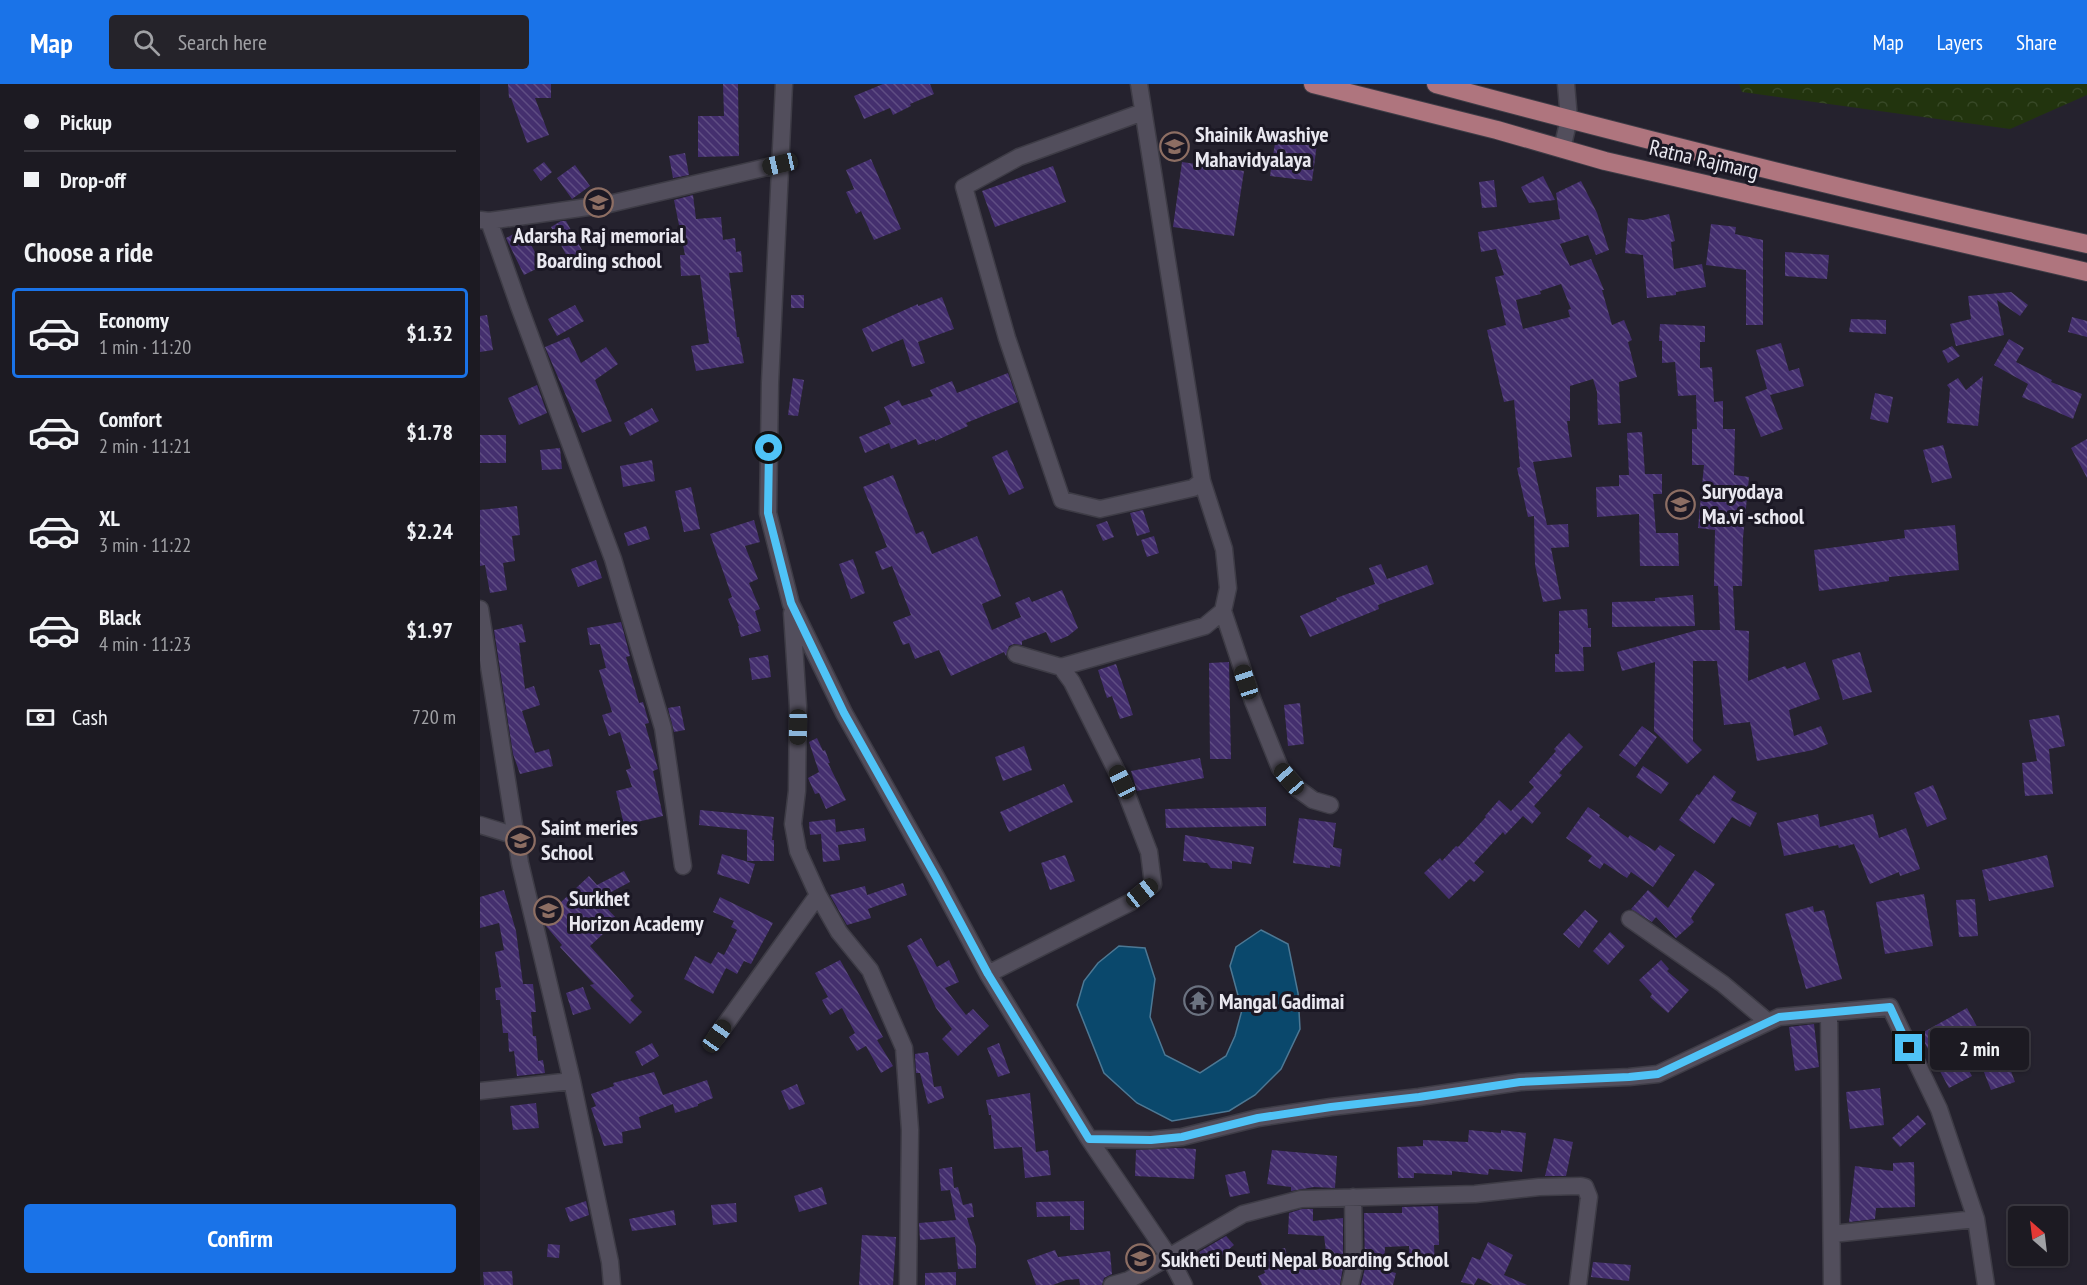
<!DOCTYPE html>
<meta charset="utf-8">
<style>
:root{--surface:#1c1a22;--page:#25232a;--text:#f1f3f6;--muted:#a0a1a5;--line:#3a3840;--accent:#1a73e8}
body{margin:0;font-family:"PT Sans Narrow",sans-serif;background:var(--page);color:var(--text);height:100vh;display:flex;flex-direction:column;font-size:22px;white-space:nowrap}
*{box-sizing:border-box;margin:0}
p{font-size:20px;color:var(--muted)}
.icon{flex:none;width:33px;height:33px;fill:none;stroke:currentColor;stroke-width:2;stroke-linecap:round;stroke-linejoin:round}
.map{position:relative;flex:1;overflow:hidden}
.panel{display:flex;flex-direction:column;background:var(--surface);width:480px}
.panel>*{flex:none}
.top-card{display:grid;align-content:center;height:132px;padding:0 24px;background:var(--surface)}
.needle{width:39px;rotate:332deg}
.tools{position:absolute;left:1528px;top:1122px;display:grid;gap:12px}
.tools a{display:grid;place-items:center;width:60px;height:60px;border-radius:6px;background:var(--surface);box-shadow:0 2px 4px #0004,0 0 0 2px var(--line);font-size:30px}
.end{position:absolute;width:27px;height:27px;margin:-14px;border:8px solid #4fc3f7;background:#111;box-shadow:0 0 0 3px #111}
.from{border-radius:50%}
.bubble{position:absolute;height:42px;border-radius:6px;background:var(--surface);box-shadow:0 2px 4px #0004,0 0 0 2px var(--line);font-size:20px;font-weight:800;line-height:42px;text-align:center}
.car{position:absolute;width:18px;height:36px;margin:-18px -9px;border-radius:8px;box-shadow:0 0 4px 2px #0007;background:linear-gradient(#222 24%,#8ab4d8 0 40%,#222 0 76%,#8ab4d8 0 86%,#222 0)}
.top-card b{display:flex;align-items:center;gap:21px;height:57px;font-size:22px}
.top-card b+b{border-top:2px solid var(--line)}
.top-card i{width:15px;height:15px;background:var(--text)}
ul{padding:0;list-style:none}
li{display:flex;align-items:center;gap:18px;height:90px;margin:0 12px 9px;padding:0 12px;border:3px solid transparent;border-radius:6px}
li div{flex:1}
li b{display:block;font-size:22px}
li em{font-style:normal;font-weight:800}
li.on{border-color:var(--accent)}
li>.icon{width:54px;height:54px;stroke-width:1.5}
h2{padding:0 24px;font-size:27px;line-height:72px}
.pay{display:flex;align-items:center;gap:15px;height:66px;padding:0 24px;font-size:22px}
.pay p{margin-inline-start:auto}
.action{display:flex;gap:12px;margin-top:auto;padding:12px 24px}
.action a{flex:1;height:69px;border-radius:6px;background:var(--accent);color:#fff;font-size:24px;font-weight:800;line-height:69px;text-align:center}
header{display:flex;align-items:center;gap:36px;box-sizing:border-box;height:84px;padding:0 30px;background:var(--accent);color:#fff}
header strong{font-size:28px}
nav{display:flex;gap:33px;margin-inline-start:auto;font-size:21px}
.search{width:420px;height:54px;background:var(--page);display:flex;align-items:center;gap:15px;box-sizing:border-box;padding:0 21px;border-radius:6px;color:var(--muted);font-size:22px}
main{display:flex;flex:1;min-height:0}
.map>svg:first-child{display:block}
</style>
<header>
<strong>Map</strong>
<div class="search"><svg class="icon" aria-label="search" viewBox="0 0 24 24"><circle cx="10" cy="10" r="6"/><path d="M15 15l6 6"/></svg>Search here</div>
<nav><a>Map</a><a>Layers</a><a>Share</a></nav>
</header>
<main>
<section class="panel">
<div class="top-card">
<b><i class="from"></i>Pickup</b>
<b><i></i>Drop-off</b>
</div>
<h2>Choose a ride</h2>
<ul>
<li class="on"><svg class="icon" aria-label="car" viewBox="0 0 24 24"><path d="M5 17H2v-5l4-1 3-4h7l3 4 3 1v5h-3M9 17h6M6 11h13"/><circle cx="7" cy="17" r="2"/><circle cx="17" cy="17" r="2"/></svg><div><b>Economy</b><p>1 min · 11:20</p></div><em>$1.32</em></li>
<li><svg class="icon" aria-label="car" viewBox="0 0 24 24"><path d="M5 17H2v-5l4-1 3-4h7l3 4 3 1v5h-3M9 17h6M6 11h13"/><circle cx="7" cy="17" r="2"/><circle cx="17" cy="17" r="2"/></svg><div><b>Comfort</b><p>2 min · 11:21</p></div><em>$1.78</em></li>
<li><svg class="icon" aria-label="car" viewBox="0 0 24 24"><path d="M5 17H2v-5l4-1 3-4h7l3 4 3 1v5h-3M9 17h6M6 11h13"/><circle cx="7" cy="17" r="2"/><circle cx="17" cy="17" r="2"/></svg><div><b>XL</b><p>3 min · 11:22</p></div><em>$2.24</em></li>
<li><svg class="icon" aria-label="car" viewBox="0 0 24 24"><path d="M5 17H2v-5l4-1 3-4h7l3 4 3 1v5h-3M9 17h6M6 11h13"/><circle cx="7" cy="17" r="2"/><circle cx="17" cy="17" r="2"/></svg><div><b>Black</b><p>4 min · 11:23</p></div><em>$1.97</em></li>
</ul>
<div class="pay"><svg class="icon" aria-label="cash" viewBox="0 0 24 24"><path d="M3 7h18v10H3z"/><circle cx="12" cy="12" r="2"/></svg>Cash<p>720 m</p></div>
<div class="action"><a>Confirm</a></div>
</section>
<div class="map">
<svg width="1607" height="1201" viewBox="0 0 1607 1201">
<defs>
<pattern id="forest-crowns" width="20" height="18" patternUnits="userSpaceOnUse" patternTransform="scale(1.5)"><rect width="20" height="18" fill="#22340e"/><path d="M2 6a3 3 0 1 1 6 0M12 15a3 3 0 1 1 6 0" fill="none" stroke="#374826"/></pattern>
<pattern id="building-back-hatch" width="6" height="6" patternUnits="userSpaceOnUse" patternTransform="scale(1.5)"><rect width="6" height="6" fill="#442f6e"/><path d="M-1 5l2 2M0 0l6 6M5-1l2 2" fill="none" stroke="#5f4d83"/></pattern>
</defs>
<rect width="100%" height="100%" fill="#25222e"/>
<!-- forest -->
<path fill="url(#forest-crowns)" d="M1259,0H1607V11L1530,45L1262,8Z"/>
<!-- water -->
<path fill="#0a486c" stroke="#4d7894" stroke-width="1.5" d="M781,846L808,860L818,909L820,945L801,985L775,1011L749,1027L692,1037L657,1019L624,989L597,921L604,897L618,879L639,862L665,864L675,895L670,933L685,971L720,989L746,972L755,952L762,926L750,882L756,863Z"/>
<!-- building -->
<path fill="url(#building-back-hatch)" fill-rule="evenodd" d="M28,0H71V14H55L69,51L47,59L31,14H29Z
M243,0H258L259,72L218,73V32H244Z
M403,0H450L454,10L430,20L431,22L413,31L410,24L384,35L374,12Z
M797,46L838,52L832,97L790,92Z
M205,69L209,91L193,94L189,72Z
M391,75L421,145L394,156L381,127L376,130L366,108L374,105L366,86Z
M64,78L72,88L61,97L53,86Z
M702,78L764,87L754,152L693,143Z
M95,81L110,102L92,115L77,94Z
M573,82L586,118L515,143L502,107Z
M1063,92L1075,116L1049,119L1041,103Z
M1014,96L1017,123L1002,124L999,98Z
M1101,97L1117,129L1129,166L1116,171L1108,151L1080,160L1090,182L1111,175L1124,206H1122L1132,241L1144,236L1152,256L1148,258L1157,293L1139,298L1141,339L1118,341L1117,308L1113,295L1090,302V337H1087L1092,373L1053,378L1067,441L1088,440L1089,463L1071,464L1081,515L1063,518L1055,481L1054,432L1048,433L1037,384L1040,383L1034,316L1024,318L1007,246L1026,241L1015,193L1024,191L1016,165L1001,168L998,148L1080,135L1076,109ZM1081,200L1091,225L1088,226L1090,233L1043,245L1036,216L1061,210L1060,207Z
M213,111L216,135L241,133L243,156L255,154L256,168L261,167L263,188L249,189L257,253H259L264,279L216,287L211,262L229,259L220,191L201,192L200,171H205L194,116Z
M1189,130L1195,157L1191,158L1194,185L1222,180L1226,203L1196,208V211L1167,214L1163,171L1145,169L1148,134L1163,136Z
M81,137H86L107,175L93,183L71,143Z
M1231,140L1256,143L1255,150L1283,156V241H1266V186L1226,181Z
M43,145L62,182L44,191L26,154Z
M1305,168L1349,171L1347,195L1305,192Z
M1531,208L1548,221L1540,232L1517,216L1524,251L1476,262L1470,240L1491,235L1488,212Z
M311,211H324V224H311Z
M462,213L474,245L438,258L445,279L432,283L423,255L392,268L382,245L438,220V222Z
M95,221L104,237L77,252L68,235Z
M7,231L13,266L0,268V232Z
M1592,233L1607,237V253L1588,248Z
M1371,235L1406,236V250L1369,248Z
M1180,240L1225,242V258H1220V284L1232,283L1234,318L1243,317V345H1255L1254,391L1269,393L1263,454L1262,502H1253L1255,546L1269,547L1268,597L1305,582L1307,585L1325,578L1340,615L1309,626L1314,652L1341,642L1348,660L1333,666L1277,677L1270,638L1244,641L1237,577H1213V657L1222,666L1207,680L1174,647L1175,578L1142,587L1137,568L1218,546H1240L1238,502H1234L1235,446L1218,444L1224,381H1212V345H1217L1216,311L1198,312L1195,278L1182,279V257H1179Z
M89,253L101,279L126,263L138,280L115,296L132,337L102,349L65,263Z
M1529,255L1544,264L1536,278L1572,296L1571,298L1602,310L1593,335L1542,313L1548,300L1514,281Z
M1301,259L1309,287L1319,284L1324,302L1290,311L1303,345L1281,353L1265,313L1287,305L1276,266Z
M1472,262L1480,272L1468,279L1462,267Z
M528,289L538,318L486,339L488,342L455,357V355L438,361L436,355L411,365L409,359L385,369L379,353L411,340L404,323L419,316L422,322L453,312L450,306L472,297L477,309Z
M1503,292L1498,342L1467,339L1470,305L1467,301L1478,294L1486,306Z
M313,294L324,296L318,332L308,331Z
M57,301L67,329L39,341L28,314Z
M1395,309L1413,313L1408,339L1390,335Z
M172,324L179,337L150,352L144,339Z
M1162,348L1165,390H1182V410H1173L1176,449H1198L1199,482H1160L1159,430L1117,433L1116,403L1139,402V391H1149L1147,349Z
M0,351H26V379H0Z
M1607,355V394L1591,364Z
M1463,361L1472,394L1452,399L1443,366Z
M80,364L82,385L62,386L60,366Z
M527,366L544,404L529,411L512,373Z
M172,376L175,397L143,403L140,382Z
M413,391L436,450L443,447L452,470L497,452L521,512L502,520L512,546L541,533L535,519L549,513L552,518L582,506L598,544L588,552L571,559L566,548L542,557V561L534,560L529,562L526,572L524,568L471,592L459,566L435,575L429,559L423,561L413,538L431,531L412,482L402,486L395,468L407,463L383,403Z
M211,403L220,445L204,448L195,407Z
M37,422L40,451L32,452L35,477L23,479L27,506L10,509L5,481L0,482V426Z
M663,426L670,448L657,452L650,429Z
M274,436L280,458L265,462L278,495L269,499L280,525L275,527L281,547L261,553L258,542H259L248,515L252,513L230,450Z
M627,437L634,453L623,457L616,441Z
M1475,441L1479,486L1409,493V497L1339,507L1334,466L1425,454L1424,446Z
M166,442L170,455L148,462L144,449Z
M674,452L679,469L667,473L661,456Z
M373,475L385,509L371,515L359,480Z
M116,476L122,494L98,503L91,485Z
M901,480L907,495L947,481L954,500L898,521L899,525L830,553L820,532L857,516L856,514L895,500L889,484Z
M1213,511L1215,542L1132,543V518L1175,517V514Z
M1107,525L1108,544H1111V563H1103L1104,587L1075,588V570H1079V527Z
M141,538L150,572L146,573L159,619L163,618L169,639L165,640L178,685L173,687L183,732L144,741L136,707L152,703L146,686L151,684L140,648L129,652L122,631L132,628L119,586L126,584L120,560L110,561L107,544Z
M42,540L46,558L39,559L45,605L54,602L60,621L42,627L55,669L69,665L73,682L40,690L33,670L14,546Z
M1380,568L1392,608L1363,616L1352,576Z
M288,571L291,593L272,596L269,574Z
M749,578L751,675H730L729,579Z
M636,580L653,631L640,635L632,612L627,614L618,586Z
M820,619L824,660L808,662L804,621Z
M200,622L205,646L194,648L188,624Z
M1579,631L1585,662L1569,665L1573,710L1545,712L1542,679L1557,677L1549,636Z
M1162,642L1177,653L1155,683L1139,671Z
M1089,649L1103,663L1079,689L1082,691L1054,722L1061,729L1052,740L1043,732L1025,751L1023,748L994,779L1004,788L994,798L990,795L969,815L944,789L960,774L962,777L976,762L978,763L1006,733L1005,732L1019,716L1031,727L1054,703L1049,698L1076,667L1074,665Z
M337,654L343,667L345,666L350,679H348L366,716L346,725L339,709L335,710L328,694L339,688L329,658Z
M544,662L552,686L523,697L515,673Z
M720,674L724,694L657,707L651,687Z
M1163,682L1189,699L1181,710L1156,693Z
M1234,691L1256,708L1251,716L1277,729L1270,743L1252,733L1234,760L1199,736L1217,710L1219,711Z
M584,700L593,718L529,748L520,728Z
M1453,701L1467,735L1447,743L1434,709Z
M786,723V742L686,744L685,725Z
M1108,723L1120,731L1119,733L1148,754L1150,751L1175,767L1180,761L1195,771L1173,803L1151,788L1147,794L1124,779L1120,785L1108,777L1112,772L1086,754Z
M220,726L294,733L292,756H294V777H267V746L219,741Z
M1338,730L1340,743L1393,730L1399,754L1426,744L1440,785L1420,792L1419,788L1390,800L1374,760L1359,764L1358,761L1304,772L1297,739Z
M819,734L856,739L853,763L862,765L860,783L850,781V784L813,779Z
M355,735L356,748L384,744L386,757L358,761L360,776L343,778L341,750L330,751L329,738Z
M705,751L774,763L771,780L752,777V785L731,784L727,779L703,777Z
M242,770L275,780L269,800L237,790Z
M585,771L595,797L570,806L561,779Z
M1567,771L1574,803L1509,817L1502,786Z
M1215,786L1235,800L1211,834L1214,838L1196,854L1176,833L1172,838L1151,825L1168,806L1188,824Z
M144,787L150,798L118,815L138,836L110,862L154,912L150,916L162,928L150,940L110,901L114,900L80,863L82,861L66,842L65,837L82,822L80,819L109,792L117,801Z
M423,799L427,811L388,825L391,834L367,841L350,811L385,802L387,811Z
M24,806L36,847L43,900H53L56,928H51L53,952H56L58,977L63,976L65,989L37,992L34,967L29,968L28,949H23L20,916H16L15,904L21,903L15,868L24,866L19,839L0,844V813Z
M1444,810L1453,862L1405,870L1396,818Z
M240,813L293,839L271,880L264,877L257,890L246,884L233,910L204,895L215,872L231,880L238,868L244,871L257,846L251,843L254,837L233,828Z
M1495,815L1498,852L1479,853L1476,816Z
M1333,822L1334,828L1344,826L1362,895L1326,905L1305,830Z
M1105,826L1118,837L1099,864L1083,850Z
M1130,848L1145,862L1128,881L1113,867Z
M441,854L457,883L469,876L479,898L465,904L486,931L493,925L509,942L478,972L462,955L472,945L456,924L427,862Z
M360,876L403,953L397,956L413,982L401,989L386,962L377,967L369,953L375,949L362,924L350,931L342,916L348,913L335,889Z
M1181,876L1189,885L1187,887L1209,906L1188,929L1170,913L1172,910L1159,896Z
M103,903L111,925L93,931L86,909Z
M1487,924L1502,952L1477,965L1492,992L1469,1004L1440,950Z
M1334,940L1339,983L1315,987L1309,943Z
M172,959L179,972L162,982L155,968Z
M519,959L530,989L518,993L507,964Z
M448,968L454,1003L461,1002L464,1014L448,1020L440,989H436L435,970Z
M1526,974L1535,998L1511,1006L1502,983Z
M174,988L183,1011L227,996L233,1014L218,1020V1022L195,1029L193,1020L159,1033L161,1044L142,1048L143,1059L124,1062L111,1024L116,1022L111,1010L134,1002L133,999Z
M317,1000L325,1020L309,1026L301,1007Z
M1400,1004L1404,1041L1370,1045L1366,1008Z
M550,1009L556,1068L568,1066L571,1091L545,1094L542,1063L514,1065L511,1031H509L506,1016Z
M56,1019L59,1044L33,1046L30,1022Z
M1438,1031L1446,1040L1420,1063L1412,1054Z
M989,1046L1021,1049V1046L1046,1049L1042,1088L1009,1085L1008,1091L972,1087V1091L934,1089V1094H918L917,1063L943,1062V1056L988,1058Z
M1074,1054L1093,1058L1086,1092H1065Z
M696,1064L716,1065L714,1095L655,1092L656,1066Z
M792,1066L857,1072L855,1104L834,1103L811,1107V1103L787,1100Z
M1434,1078L1435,1123L1396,1124L1395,1135L1369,1138L1375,1082L1413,1087V1079Z
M472,1083L474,1104L478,1103L483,1121L492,1119L494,1133L487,1134L496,1163V1184L478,1185L475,1153L440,1156L439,1139L476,1136L470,1106L461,1107L459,1085Z
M765,1087L770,1109L750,1113L745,1091Z
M342,1103L347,1120L319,1128L314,1112Z
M106,1117L109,1131L90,1138L85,1124Z
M604,1117V1146H590V1132L557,1133L556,1118Z
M256,1119L257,1138L233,1141L231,1121Z
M958,1122L959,1161H954L955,1184L930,1185L929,1162L905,1163L904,1186L916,1189L913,1201H881L885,1184L884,1129H922V1123Z
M822,1125H833V1137L863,1134V1183L860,1201H782L778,1192L785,1189L780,1171L805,1164L809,1178L848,1183L844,1152L808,1150L809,1129Z
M194,1126L196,1141L152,1147L149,1135Z
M382,1151L416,1153L413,1201H379Z
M746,1152L754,1161L730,1181L719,1168Z
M1008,1158L1033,1171L1024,1191L1047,1201H1013L998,1194L994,1201L981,1198L992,1173L1000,1176Z
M68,1160L80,1161L79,1174L67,1173Z
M575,1166L578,1173L630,1167L632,1190L624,1194L622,1201H600L599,1195L586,1196L573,1201H556L547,1176Z
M1113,1178L1151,1181L1149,1197L1111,1193Z
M32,1187L33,1201H4L3,1188Z
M476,1188V1201H445V1189Z"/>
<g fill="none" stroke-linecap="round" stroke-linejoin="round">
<defs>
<path id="minor" d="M304,0L290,299L288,429L311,520L364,629L456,793L508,890L609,1055L690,1174L704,1201
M659,0L722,397L744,465L748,504L743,527L773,617L800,684L818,705L833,716L850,721
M663,28L539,73L484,103L527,254L582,416L620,425L713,404L722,397
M1082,65L1089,35L1086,0
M1,136L9,137L129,120L300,80
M9,137L39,222L133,475L183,644L203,782
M0,525L40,779L92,997L130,1178L132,1201
M312,529L318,622L317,707L313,740L318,767L338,811L359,848L390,886L424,964L430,1046L428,1201
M536,570L581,583L725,542L743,527
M0,741L36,752
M1150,835L1243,900L1287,937
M508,890L651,818L673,800L669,768L642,698L592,598L581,583
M1349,930L1352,1201
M237,952L338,811
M0,1007L92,997
M609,1055L671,1056L702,1053L778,1034L851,1023L939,1013L1040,998L1149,993L1178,990L1299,933L1410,923L1459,1025L1496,1135L1506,1201
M1352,1150L1496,1135
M632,1201L649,1196L763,1130L821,1115L995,1110L1059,1103L1101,1102L1105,1103L1109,1113L1098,1201
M870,1201L874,1184L873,1113"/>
<path id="major" d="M833,0L1017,46L1125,77L1607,188
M956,0C1172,58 1389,112 1607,160"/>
</defs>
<!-- minor casing -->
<use href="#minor" stroke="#3e3c46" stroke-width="19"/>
<!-- major casing -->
<use href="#major" stroke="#3e3c46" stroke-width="20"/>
<!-- minor -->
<use href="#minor" stroke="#524e5c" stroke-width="16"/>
<!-- major -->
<use href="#major" stroke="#af757e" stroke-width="18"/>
</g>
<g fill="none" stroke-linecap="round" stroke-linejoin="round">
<!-- route -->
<path stroke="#4fc3f7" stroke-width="8" d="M289,364L288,429L311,519L364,629L456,793L508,890L609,1055L671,1056L702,1053L778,1034L851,1023L939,1013L1040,998L1149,993L1178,990L1299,933L1410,923L1429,964"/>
</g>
<!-- icons -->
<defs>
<symbol id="school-ring" viewBox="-11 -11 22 22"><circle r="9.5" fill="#1b1824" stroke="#8d6e63" stroke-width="1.5"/><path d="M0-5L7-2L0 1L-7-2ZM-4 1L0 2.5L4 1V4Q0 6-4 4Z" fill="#8d6e63"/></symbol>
<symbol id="temple-ring" viewBox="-11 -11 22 22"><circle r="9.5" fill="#1b1824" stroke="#6b7280" stroke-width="1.5"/><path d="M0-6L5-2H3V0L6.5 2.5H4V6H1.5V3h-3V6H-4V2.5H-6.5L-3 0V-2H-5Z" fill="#6b7280"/></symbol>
</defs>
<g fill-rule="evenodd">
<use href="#school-ring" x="678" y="46" width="33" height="33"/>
<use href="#school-ring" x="102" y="102" width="33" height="33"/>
<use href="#school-ring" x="1184" y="404" width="33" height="33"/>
<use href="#school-ring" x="24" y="740" width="33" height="33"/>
<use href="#school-ring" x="52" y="810" width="33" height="33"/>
<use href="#temple-ring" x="702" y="900" width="33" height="33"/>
<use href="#school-ring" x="644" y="1158" width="33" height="33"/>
</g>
<g text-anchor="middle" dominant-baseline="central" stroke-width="6" stroke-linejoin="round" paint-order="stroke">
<!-- poi labels -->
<g font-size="22" font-weight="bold" fill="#e9e8f0" stroke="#1b1824" text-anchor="start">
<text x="715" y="50">Shainik Awashiye<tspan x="715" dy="25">Mahavidyalaya</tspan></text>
<text x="119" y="151" text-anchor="middle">Adarsha Raj memorial<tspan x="119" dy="25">Boarding school</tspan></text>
<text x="1222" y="407">Suryodaya<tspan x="1222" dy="25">Ma.vi -school</tspan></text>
<text x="61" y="743">Saint meries<tspan x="61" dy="25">School</tspan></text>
<text x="89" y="814">Surkhet<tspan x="89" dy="25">Horizon Academy</tspan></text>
<text x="739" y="917">Mangal Gadimai</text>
<text x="681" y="1175">Sukheti Deuti Nepal Boarding School</text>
</g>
<!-- street labels -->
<g font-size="22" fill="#e9e8f0" stroke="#1b1824">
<text transform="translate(1224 75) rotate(13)">Ratna Rajmarg</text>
</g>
</g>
</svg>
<div class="tools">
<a><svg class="needle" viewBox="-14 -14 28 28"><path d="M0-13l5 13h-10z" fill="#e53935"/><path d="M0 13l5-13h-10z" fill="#a0a1a5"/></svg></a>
</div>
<i class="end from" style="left:289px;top:364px"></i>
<i class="end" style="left:1429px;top:964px"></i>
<div class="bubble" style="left:1450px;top:944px;width:99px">2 min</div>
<i class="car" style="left:300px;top:80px;rotate:257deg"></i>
<i class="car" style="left:766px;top:598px;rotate:342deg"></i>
<i class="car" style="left:318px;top:643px;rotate:181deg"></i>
<i class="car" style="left:809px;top:695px;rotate:319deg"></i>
<i class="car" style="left:642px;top:698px;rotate:333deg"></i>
<i class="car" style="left:662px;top:809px;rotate:51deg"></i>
<i class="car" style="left:237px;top:952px;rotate:35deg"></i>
</div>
</main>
